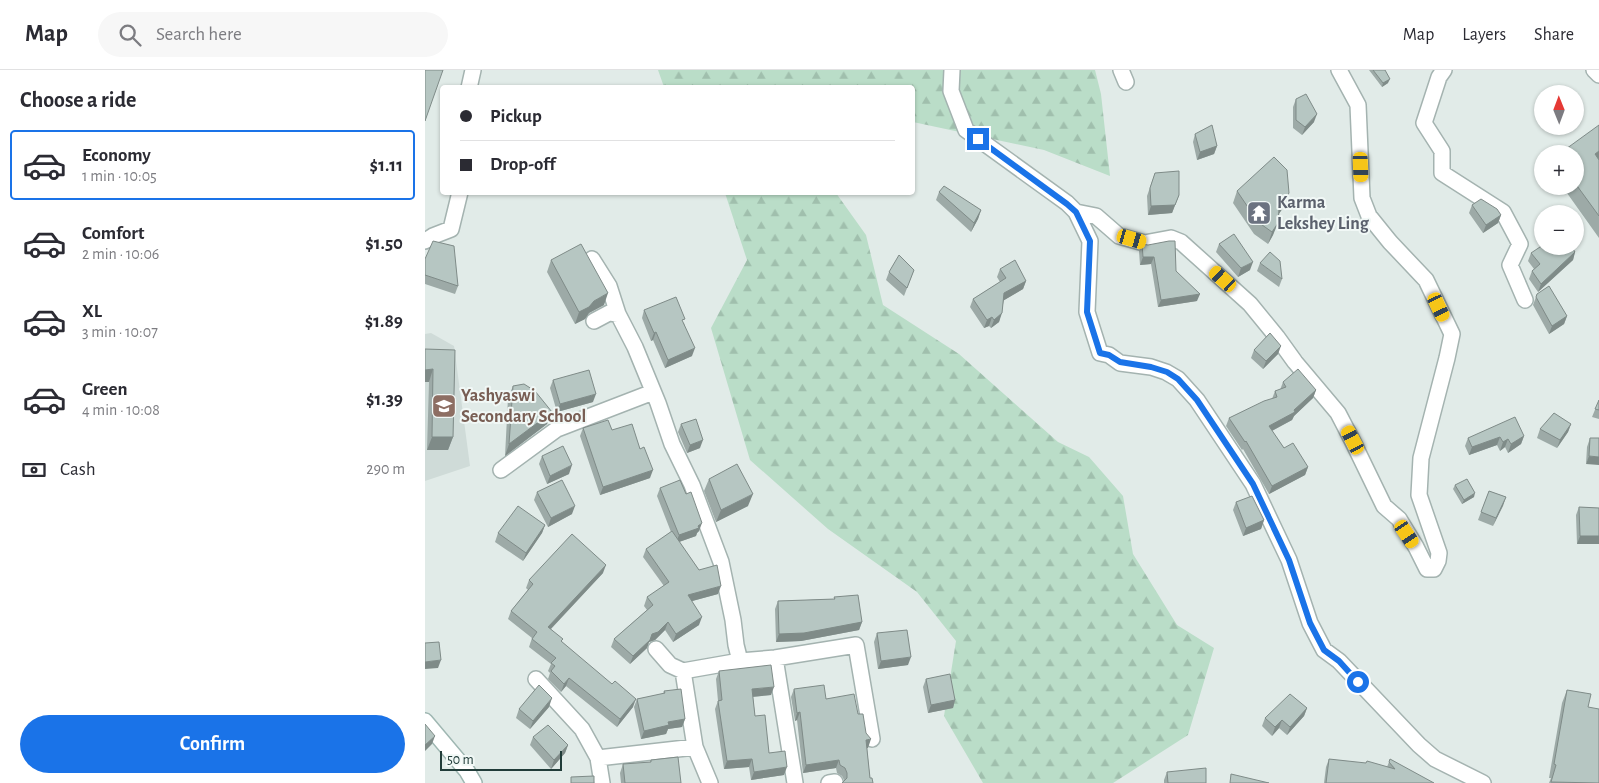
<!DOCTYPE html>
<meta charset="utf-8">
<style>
:root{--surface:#fff;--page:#f7f7f7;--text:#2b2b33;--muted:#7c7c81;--line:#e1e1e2;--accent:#1a73e8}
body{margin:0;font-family:"Alegreya Sans",sans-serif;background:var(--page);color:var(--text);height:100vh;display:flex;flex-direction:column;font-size:19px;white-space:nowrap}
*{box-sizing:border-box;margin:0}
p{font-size:16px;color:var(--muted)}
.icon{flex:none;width:28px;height:28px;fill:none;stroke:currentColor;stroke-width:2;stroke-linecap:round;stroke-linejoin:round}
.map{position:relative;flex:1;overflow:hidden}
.sheet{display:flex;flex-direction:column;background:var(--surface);width:425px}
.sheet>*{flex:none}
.top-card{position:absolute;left:15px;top:15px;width:475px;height:110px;border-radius:5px;box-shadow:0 1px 4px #0004;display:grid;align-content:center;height:110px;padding:0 20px;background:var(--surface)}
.needle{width:32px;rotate:359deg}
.fabs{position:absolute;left:1109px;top:15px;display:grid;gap:10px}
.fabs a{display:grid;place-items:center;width:50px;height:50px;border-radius:50%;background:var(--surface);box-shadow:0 1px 4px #0004;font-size:25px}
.scale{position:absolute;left:15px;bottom:12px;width:122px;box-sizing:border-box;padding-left:5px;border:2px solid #213c39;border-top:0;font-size:14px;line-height:18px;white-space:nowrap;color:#213c39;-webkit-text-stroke:4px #f1f8f6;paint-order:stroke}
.end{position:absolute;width:22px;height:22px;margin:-11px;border:6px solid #1a73e8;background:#fff;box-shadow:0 0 0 2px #fff}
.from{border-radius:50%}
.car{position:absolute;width:15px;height:30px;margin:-15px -8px;border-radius:6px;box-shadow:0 0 4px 1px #0007;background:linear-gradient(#f5c518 24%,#345 0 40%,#f5c518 0 76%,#345 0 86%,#f5c518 0)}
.top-card b{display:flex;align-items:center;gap:18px;height:48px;font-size:19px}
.top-card b+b{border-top:1px solid var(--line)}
.top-card i{width:12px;height:12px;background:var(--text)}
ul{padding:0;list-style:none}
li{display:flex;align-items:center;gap:15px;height:70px;margin:0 10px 8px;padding:0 10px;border:2px solid transparent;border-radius:5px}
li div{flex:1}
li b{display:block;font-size:19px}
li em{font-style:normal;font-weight:600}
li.on{border-color:var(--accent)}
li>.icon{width:45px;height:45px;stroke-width:1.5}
h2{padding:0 20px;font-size:22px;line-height:60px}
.pay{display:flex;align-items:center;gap:12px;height:55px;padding:0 20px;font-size:19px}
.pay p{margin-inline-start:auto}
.cta{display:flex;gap:10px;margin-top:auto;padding:10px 20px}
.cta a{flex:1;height:58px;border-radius:30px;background:var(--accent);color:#fff;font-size:20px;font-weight:600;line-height:58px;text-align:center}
header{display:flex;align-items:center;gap:30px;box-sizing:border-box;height:70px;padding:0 25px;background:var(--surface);border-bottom:1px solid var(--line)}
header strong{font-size:24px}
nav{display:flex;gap:28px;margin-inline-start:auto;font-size:18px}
.search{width:350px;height:45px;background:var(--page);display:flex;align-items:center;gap:12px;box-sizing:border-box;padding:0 18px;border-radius:28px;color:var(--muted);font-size:19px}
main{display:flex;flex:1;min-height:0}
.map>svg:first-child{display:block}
</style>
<header>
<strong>Map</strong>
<div class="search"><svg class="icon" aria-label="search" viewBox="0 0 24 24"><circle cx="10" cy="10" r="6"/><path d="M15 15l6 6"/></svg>Search here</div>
<nav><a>Map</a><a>Layers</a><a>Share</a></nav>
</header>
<main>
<section class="sheet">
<h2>Choose a ride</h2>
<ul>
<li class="on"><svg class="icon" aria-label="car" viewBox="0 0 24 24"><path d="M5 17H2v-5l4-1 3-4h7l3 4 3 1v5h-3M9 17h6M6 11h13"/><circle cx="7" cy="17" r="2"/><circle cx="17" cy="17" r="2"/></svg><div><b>Economy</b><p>1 min · 10:05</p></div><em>$1.11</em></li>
<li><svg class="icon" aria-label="car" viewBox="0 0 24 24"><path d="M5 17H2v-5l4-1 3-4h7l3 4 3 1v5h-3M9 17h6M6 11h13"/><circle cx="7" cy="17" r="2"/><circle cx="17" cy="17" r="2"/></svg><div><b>Comfort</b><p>2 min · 10:06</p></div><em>$1.50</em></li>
<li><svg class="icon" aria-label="car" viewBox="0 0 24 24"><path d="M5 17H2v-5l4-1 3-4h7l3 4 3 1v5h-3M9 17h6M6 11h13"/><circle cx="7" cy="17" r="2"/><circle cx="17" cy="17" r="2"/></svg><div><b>XL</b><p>3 min · 10:07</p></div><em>$1.89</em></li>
<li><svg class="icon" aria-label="car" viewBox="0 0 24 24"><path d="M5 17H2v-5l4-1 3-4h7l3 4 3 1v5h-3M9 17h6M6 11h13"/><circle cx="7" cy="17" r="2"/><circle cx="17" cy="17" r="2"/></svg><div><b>Green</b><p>4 min · 10:08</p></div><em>$1.39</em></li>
</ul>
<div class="pay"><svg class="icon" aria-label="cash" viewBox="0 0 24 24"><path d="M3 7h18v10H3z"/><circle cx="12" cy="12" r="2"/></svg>Cash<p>290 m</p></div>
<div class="cta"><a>Confirm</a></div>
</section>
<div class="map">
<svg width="1174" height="713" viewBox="0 0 1174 713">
<defs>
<pattern id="forest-firs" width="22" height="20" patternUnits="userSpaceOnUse" patternTransform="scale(1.25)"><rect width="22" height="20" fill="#baddc8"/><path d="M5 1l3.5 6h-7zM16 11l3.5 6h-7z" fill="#a0bfad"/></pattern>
</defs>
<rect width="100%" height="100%" fill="#e1ebe8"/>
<!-- built -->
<path fill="#cfdbd8" d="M6,263L29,276L45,396L0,411V264Z"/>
<!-- forest -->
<path fill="url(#forest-firs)" d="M233,0H670L676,24L685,106L619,80L488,52V18L239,17Z
M300,123H411L441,165L458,235L534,284L633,372L664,387L698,426L708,484L752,555L789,578L763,665L688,713H558L519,646L531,571L492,522L403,459L325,390L286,258L322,190Z"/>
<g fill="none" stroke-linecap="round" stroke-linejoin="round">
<defs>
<path id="street" d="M527,0L526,21L541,60L642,133L651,142L665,171L662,242L675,283L684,285L695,293L726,297L741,302L753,309L772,330L828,414L864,490L885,553L899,580L914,591L994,675L1010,689L1058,713
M696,0L701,12
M1019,0L1014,7L999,53L1017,81V103L1078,142L1095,174L1085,195L1100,230
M1169,0L1174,5
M44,18L48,0
M651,142L671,146L694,166L719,173L746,168L756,172L825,234L852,267L870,292L913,343L927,370L959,436L974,449L991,477L1002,499H1009L1013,491L1014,483L994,425L996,388L1022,288L1027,264L1001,210L965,172L944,146L937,128L933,35L914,0
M0,171L8,166L26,159L35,122
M167,189L184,216L193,244L210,277L233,333L247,374L267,415L296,492L308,550L311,575L315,591
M169,251L184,243L193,244
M76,400L132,359L228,322
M231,579L245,595L258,601L315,591L350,588L431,575L447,669
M350,588L370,713
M258,601L270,677L285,713
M111,609L157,659L173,688
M177,713L173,688L270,677
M404,713L410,712"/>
<path id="secondary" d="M0,651L42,701L49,713"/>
</defs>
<!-- street casing -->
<use href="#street" stroke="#a4b3b0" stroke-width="18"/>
<!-- secondary casing -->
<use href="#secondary" stroke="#9fb7b2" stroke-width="18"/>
<!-- street -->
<use href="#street" stroke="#fff" stroke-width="15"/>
<!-- secondary -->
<use href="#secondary" stroke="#fff" stroke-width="15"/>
</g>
<!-- wall -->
<path fill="#9daaa7" d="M944,0H960L963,13L957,17Z
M871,29L889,52L877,65L868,58V37Z
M1174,55V168L1137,116H1150V84Z
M770,64L792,76L789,84L772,90L768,72Z
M730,103L754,125L747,143L723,145L722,126Z
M812,121L864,123L860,135L853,145L848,165L843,174L829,164L808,133Z
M514,122L556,140L553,149L546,162L511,130Z
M1047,135L1076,145L1073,153L1058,163L1044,143Z
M717,174L751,201L772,231L733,237L726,194L715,195L714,181Z
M794,174L825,200L813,207L791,182Z
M1150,182L1148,190L1113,222L1104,209L1107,201L1109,199L1103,191L1106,183Z
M0,189L33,216L30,224L0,214Z
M126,190L179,235L164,243L160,249L150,254L122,202Z
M835,193L857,209L854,217L832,201Z
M575,199L601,211L598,219L579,230L574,252L566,258L564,256L559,258L545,237L548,229L575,212L572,207Z
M489,200L479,226L461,210L464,202Z
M1111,227L1142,246L1139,254L1124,264L1108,235Z
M219,240L259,253L267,286L240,298L228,270L226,271L217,248Z
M0,279L30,280L28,367L23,380H2L4,312H0Z
M829,280L853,284L838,299L826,288Z
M128,310L168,332L132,342L125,318Z
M858,312L891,320L888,328L869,346L867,350L847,361L859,378L883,397L880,405L844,424L818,379L817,380L801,356L804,348L847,329L850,321L855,320Z
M88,316L127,342L122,354L80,386L83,328Z
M1174,330V349L1167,347Z
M256,354L275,378L262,383L253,362Z
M1146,354L1143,362L1132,378L1112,368L1115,359Z
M158,358L187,360L215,379L225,408L175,425L155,366Z
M1099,366L1096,374L1083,383L1080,377L1075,381L1072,375L1044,385L1040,376L1043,368Z
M1165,368H1174L1161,394L1162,377Z
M117,386L144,404L122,414L114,394Z
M284,409L323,436L291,452L279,421Z
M1030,415L1049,427L1037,434L1028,419Z
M235,418L274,461L272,463L271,466L254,472L274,500L293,524L267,531L274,555L248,572L240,560L230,570L224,572L222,578L205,594L186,577L189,569L222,540L219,536L222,527L239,516L218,487L221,479L246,462L232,426Z
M1064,421L1081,427L1068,456L1053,450Z
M112,422L147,444L123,457L109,430Z
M811,432L839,450L836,459L818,466L808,440Z
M1154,437L1174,438V474H1152L1151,445Z
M120,455L117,463L98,491L70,472L73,463Z
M178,503L126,559L137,572L208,637L192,657L141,616L136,622L123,609L125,603L123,601L126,594L104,577L107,568L83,549L86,541L103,520L101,518L104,510Z
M409,527L437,552L434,560L376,571L351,572L350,539L353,531L409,529Z
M452,563L483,595L453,599L449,572Z
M294,601L346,625L328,627L330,646L344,683L359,705L326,710L324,697L299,699L290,639L293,631L291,609Z
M501,609L530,630L528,638L503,643L498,617Z
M369,619L401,629L433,644L443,678H442L445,708L419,710L417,706L412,703L411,698L378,703L372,650L370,651L366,627Z
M1142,620L1163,637L1174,713H1124L1126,708H1124L1137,633Z
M239,621L260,649L257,657L243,659L241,664L216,669L209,637L212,629L238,624Z
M124,637L105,659L91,648L94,639Z
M882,638L879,646L862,665L854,658L847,666L837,656L840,648Z
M108,667L143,675L140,683L126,699L105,675Z
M904,689L962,697L964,692L1009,713H899L901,697Z
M226,690L256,713H196L195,703L198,694L225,692Z
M742,702L781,713H739V710Z"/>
<!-- shaded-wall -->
<path fill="#7f8b88" d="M965,9L963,13L957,17L958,13Z
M892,44L889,52L877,65L880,57Z
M792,76L789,84L772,90L775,82Z
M1174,81V91L1170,84Z
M864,123L860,135L849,151L854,139Z
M754,125L747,143L723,145L726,136Z
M556,140L553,149L546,162L549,153Z
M1076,145L1073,153L1058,163L1061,155Z
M853,153L848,165L843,174L847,162Z
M1150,182L1148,190L1113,222L1116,214Z
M718,187H729L726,194L715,195Z
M828,192L825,200L813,207L816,198Z
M601,211L598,219L576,232L579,223Z
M183,223L179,235L164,243L160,249L150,254L154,242L169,231Z
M775,224L772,231L733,237L736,230Z
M577,243L574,252L566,258L569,250Z
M1142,246L1139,254L1124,264L1127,256Z
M567,247L564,256L559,258L562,250Z
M231,262L228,270L226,271L229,263Z
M856,276L853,284L838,299L841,291Z
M270,278L267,286L240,298L243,290Z
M8,299L4,312H0V300Z
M891,320L888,328L869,346L867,350L841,364L844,356L869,340Z
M171,324L168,332L132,342L135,334Z
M127,342L122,354L80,386L84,374Z
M1146,354L1143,362L1132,378L1135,370Z
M1099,366L1096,374L1083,383L1086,374Z
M7,367H28L23,380H2Z
M1075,367L1072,375L1044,385L1047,377Z
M1083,369L1080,377L1075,381L1078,372Z
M278,370L275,378L262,383L265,375Z
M1164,386L1174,387V395L1161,394Z
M147,395L144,404L122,414L125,406Z
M883,397L880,405L844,424L847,416Z
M228,400L225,408L175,425L178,417Z
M1050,423L1049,427L1037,434L1039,430Z
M328,424L323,436L291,452L296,440Z
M1081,427L1078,436L1068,456L1071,448Z
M150,436L147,444L123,457L126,448Z
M839,450L836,459L818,466L821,458Z
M277,453L274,461L272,463L271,466L251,473L254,465Z
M120,455L117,463L98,491L101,483Z
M1155,466H1174V474H1152Z
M181,495L178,503L120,565L123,557Z
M296,516L293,524L260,533L263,525Z
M277,547L274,555L248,572L251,564Z
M243,552L240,560L230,570L224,572L222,578L205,594L208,586L227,564Z
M437,552L434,560L376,571L351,572L354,564Z
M486,587L483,595L453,599L456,591Z
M16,590L13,598L0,599V592Z
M144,608L141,616L136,622L139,614Z
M349,617L346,625L324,627L327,619Z
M127,628L124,637L105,659L108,651Z
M211,629L208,637L192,657L195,649Z
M530,630L528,638L503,643L506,635Z
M882,638L879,646L862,665L865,657Z
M375,642L372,650L370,651L372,643Z
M260,649L257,657L243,659L241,664L216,669L219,661L243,652Z
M857,650L854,658L847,666L850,657Z
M10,666L7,674L0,681V675Z
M446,669L443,678L438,679L441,670Z
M143,675L140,683L126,699L129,690Z
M327,689L324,697L299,699L302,691Z
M414,690L411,698L378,703L381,695Z
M362,697L359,705L326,710L329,702Z"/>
<!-- building -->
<path fill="#b6c6c2" stroke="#7f8b88" d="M0,0H18L0,51Z
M948,0H960L965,9L958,13Z
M881,24L892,44L880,57L871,50V29Z
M787,55L792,76L775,82L770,64Z
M1174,55V81L1170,84L1174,90V146L1150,113V84H1134Z
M849,87L862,100L864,123L854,139L853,153L847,162L833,152L812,121Z
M754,101V125L750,135L726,136L725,118L730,103Z
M519,116L556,140L549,153L514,122Z
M1056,129L1072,139L1076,145L1061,155L1047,135Z
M809,164L828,192L816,198L794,174Z
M8,171L29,176L33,216L0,205V189Z
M744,171H750L751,201L775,224L736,230L729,187H718L717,174L723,175Z
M156,174L183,223L169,231L164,237L154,242L126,190Z
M1118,175V176H1146L1150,182L1116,214L1107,201L1115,194L1106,183Z
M845,182L855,191L857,209L835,193Z
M474,185L489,200L482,218L464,202Z
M590,190L601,211L579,223L577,243L569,250L567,247L562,250L548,229L581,208L575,199Z
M1124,216L1142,246L1127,256L1111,227L1112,224Z
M251,227L260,249L257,250L270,278L243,290L231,262L229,263L219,240Z
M845,263L856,276L841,291L829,280Z
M0,279L30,280L28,367H7L8,299L0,300Z
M873,299L891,320L869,340L870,342L844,356L859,378L868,373L883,397L847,416L821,371L820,372L804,348L839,331L852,327L850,321L861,317L858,312Z
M164,300L171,324L135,334L128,310Z
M99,314L110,321L127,342L84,374L88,316Z
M1174,330V340L1170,339Z
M1129,343L1146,354L1135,370L1115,359Z
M1090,347L1099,366L1086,374L1083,369L1078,372L1075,367L1047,377L1043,368Z
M271,349L278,370L265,375L256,354Z
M183,350L187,360L207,354L215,379L219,377L228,400L178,417L158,358Z
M1165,368H1174V387L1164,386Z
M138,376L147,395L125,406L117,386Z
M312,394L328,424L296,440L284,409Z
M1042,409L1050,423L1039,430L1030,415Z
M137,410L150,436L126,448L112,422Z
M255,410L261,424L266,422L277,453L273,456L274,458L254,465L235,418Z
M1064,421L1081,427L1071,448L1056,442Z
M827,426L839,450L821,458L811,432Z
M93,436L120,455L101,483L73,463Z
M1154,437L1174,438V466H1155Z
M247,461L274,500L292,495L296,516L263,525L277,547L251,564L243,552L233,562L227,564L225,570L208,586L189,569L228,535L222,527L244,512L221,479Z
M147,464L181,495L123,557L138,569L136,571L187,614L190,611L211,629L195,649L144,608L139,614L126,601L130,596L126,593L131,588L107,569L112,562L86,541L108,514L104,510Z
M433,525L437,552L379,563L354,564L353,531L410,529L409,527Z
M482,560L486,587L456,591L452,563Z
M14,572L16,590L0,592V573Z
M346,595L349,617L327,619L330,646L340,645L344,683L360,681L362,697L329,702L327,689L302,691L293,631L297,630L294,601Z
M525,604L530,630L506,635L501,609Z
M114,615L127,628L108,651L94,639Z
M399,615L401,629L429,624L433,644H438L441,663L446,669L441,670L445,708H447L448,713H417L422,708V703L420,698L415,695L414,690L381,695L375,642L372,643L369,619Z
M256,619L260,649L243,652L244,655L219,661L212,629L240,623L239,621Z
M1142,620L1166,624L1163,637L1174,639V713L1126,712L1131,695L1129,694Z
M865,624L882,638L865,657L857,650L850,657L840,648Z
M0,654L10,666L0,675Z
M123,655L143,675L129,690L108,667Z
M253,687L256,713H200L198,694L226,692V690Z
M904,689L941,693L942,691L970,699L964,692L965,689L1009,713H901Z
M781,698V713H743L742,702Z
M806,704L844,713H805Z
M169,706V713H146V707Z"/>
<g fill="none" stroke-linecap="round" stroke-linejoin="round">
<!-- route -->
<path stroke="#1a73e8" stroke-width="6" d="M553,69L642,134L651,142L665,171L662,242L675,283L684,285L695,292L726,297L742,302L753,309L772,330L828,414L864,490L885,553L899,580L914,591L933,612"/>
</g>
<!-- icons -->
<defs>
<symbol id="temple-square" viewBox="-11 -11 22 22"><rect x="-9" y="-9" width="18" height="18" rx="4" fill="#6b7280" stroke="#f1f8f6"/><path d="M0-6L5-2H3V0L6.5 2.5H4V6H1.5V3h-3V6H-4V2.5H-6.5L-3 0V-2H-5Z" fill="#fff"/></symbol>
<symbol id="school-square" viewBox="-11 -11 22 22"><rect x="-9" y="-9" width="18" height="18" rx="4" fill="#8d6e63" stroke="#f1f8f6"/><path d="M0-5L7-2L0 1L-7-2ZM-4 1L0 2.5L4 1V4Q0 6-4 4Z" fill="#fff"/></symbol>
</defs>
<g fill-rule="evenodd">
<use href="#temple-square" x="820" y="129" width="28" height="28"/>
<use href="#school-square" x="5" y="322" width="28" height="28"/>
</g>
<g text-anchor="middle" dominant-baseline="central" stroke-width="4" stroke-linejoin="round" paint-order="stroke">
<!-- worship labels -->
<g font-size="18" font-weight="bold" fill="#5b616d" stroke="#f1f8f6" text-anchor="start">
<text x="852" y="133">Karma<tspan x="852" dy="21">Lekshey Ling</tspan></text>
</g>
<!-- education labels -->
<g font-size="18" font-weight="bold" fill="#785e54" stroke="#f1f8f6" text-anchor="start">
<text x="36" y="326">Yashyaswi<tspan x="36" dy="21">Secondary School</tspan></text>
</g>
</g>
</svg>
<div class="fabs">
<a><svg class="needle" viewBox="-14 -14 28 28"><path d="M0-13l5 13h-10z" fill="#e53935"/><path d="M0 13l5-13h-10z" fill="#7c7c81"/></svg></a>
<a>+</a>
<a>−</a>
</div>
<div class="scale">50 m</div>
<i class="end from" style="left:933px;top:612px"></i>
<i class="end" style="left:553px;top:69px"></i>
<i class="car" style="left:936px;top:97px;rotate:178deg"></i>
<i class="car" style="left:707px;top:169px;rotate:106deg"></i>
<i class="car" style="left:798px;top:209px;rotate:312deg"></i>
<i class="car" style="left:1014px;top:237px;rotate:155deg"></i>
<i class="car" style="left:928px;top:370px;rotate:332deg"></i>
<i class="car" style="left:982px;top:464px;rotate:146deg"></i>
<div class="top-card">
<b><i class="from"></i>Pickup</b>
<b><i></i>Drop-off</b>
</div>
</div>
</main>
